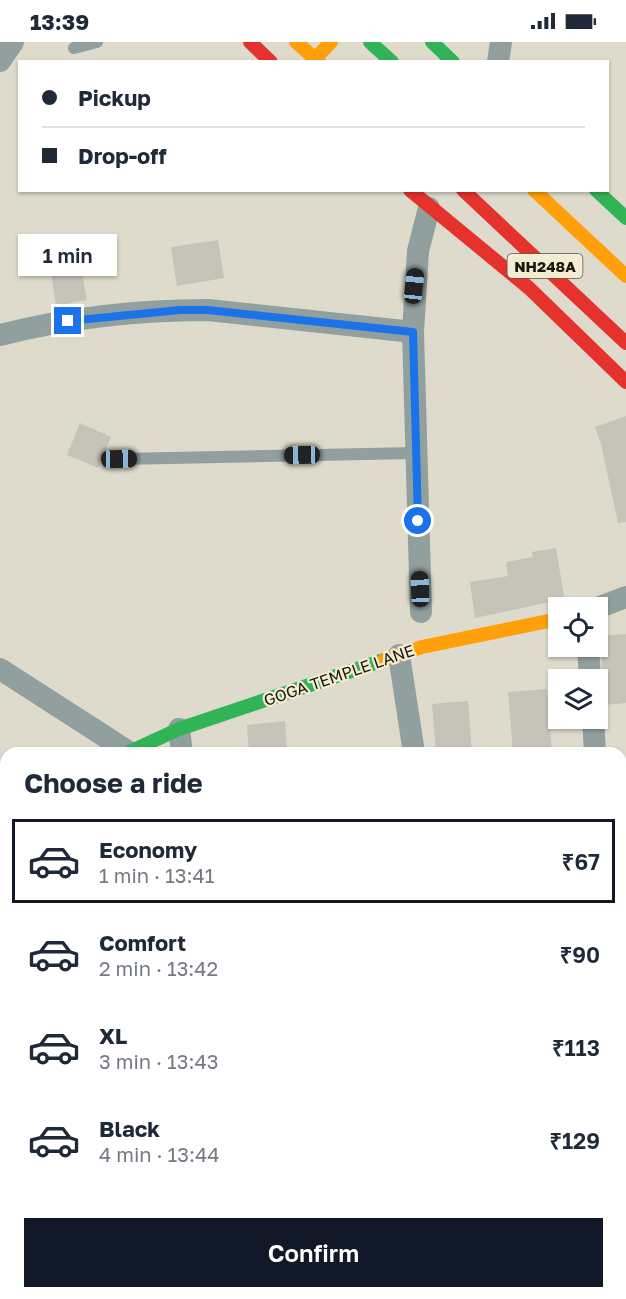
<!DOCTYPE html>
<meta charset="utf-8">
<style>
:root{--surface:#fff;--page:#f2f2f3;--text:#1f2937;--muted:#747a83;--line:#e0e1e3;--accent:#111827}
body{margin:0;font-family:"Golos Text",sans-serif;background:var(--page);color:var(--text);height:100vh;display:flex;flex-direction:column;font-size:22px;white-space:nowrap}
*{box-sizing:border-box;margin:0}
p{font-size:20px;color:var(--muted)}
.icon{flex:none;width:33px;height:33px;fill:none;stroke:currentColor;stroke-width:2;stroke-linecap:round;stroke-linejoin:round}
.map{position:relative;flex:1;overflow:hidden}
.details{position:absolute;left:0px;top:705px;width:627px;height:552px;display:flex;flex-direction:column;background:var(--surface);border-radius:18px 18px 0 0;box-shadow:0 2px 4px #0004}
.details>*{flex:none}
.top-card{position:absolute;left:18px;top:18px;width:591px;height:132px;border-radius:0px;box-shadow:0 2px 4px #0004;display:grid;align-content:center;height:132px;padding:0 24px;background:var(--surface)}
.fabs{position:absolute;left:548px;top:555px;display:grid;gap:12px}
.fabs a{display:grid;place-items:center;width:60px;height:60px;border-radius:0px;background:var(--surface);box-shadow:0 2px 4px #0004;font-size:30px}
.end{position:absolute;width:27px;height:27px;margin:-14px;border:8px solid #1a73e8;background:#fff;box-shadow:0 0 0 3px #fff}
.from{border-radius:50%}
.bubble{position:absolute;height:42px;border-radius:0px;background:var(--surface);box-shadow:0 2px 4px #0004;font-size:20px;font-weight:600;line-height:42px;text-align:center}
.car{position:absolute;width:18px;height:36px;margin:-18px -9px;border-radius:8px;box-shadow:0 0 4px 2px #0007;background:linear-gradient(#222 24%,#8ab4d8 0 40%,#222 0 76%,#8ab4d8 0 86%,#222 0)}
.top-card b{display:flex;align-items:center;gap:21px;height:57px;font-size:22px}
.top-card b+b{border-top:2px solid var(--line)}
.top-card i{width:15px;height:15px;background:var(--text)}
ul{padding:0;list-style:none}
li{display:flex;align-items:center;gap:18px;height:84px;margin:0 12px 9px;padding:0 12px;border:3px solid transparent;border-radius:0px}
li div{flex:1}
li b{display:block;font-size:22px}
li em{font-style:normal;font-weight:600}
li.active{border-color:var(--accent)}
li>.icon{width:54px;height:54px;stroke-width:1.5}
h2{padding:0 24px;font-size:27px;line-height:72px}
.button{display:flex;gap:12px;margin-top:auto;padding:12px 24px}
.button a{flex:1;height:69px;border-radius:0px;background:var(--accent);color:#fff;font-size:24px;font-weight:600;line-height:69px;text-align:center}
.status{display:flex;justify-content:space-between;align-items:center;height:42px;padding:0 30px;background:var(--surface);direction:ltr}
.status svg{height:16px;fill:currentColor}
.map>svg:first-child{display:block}
</style>
<div class="status"><b>13:39</b><svg viewBox="0 0 49 12"><path d="M0 12V9h3v3zM5 12V6h3v6zM10 12V3h3v9zM15 12V0h3v12zM26 1h20v11H26zM47 4h2v5h-2z"/></svg></div>
<div class="map">
<svg width="626" height="1257" viewBox="0 0 626 1257">
<rect width="100%" height="100%" fill="#dedbcd"/>
<!-- building -->
<path fill="#c6c3b8" d="M218,198L224,236L177,244L171,205Z
M80,219L87,258L56,264L50,225Z
M626,374V480L618,481L601,402L595,385Z
M80,381L111,395L98,426L67,413Z
M556,506L565,560L554,559L475,576L470,540L508,534L506,520L533,515L532,510Z
M626,592V661L603,663L601,603L598,594Z
M547,647L552,711H513L508,650Z
M468,659L472,711H436L432,662Z
M285,679L287,711H249L247,683Z"/>
<g fill="none" stroke-linecap="round" stroke-linejoin="round">
<!-- lane -->
<path stroke="#91a09f" stroke-width="12" d="M74,6L97,0
M119,417L416,411"/>
<!-- street -->
<path stroke="#91a09f" stroke-width="22" d="M0,19L13,0
M498,20L501,0
M0,293C67,276 139,268 208,268L413,290
M597,566L626,555
M421,570L413,290L418,209L429,166
M588,604L590,638
M399,613L414,711
M0,627L129,710
M593,676L595,711
M179,687L182,711
M0,788L6,785
M621,847H626
M624,998L626,1020
M621,1167H626
M131,1251V1257
M290,1251V1257
M562,1251L563,1257"/>
<!-- fast -->
<path stroke="#30b455" stroke-width="14" d="M370,0L392,20
M432,0L453,20
M596,148L626,176
M127,711L179,687L384,618"/>
<!-- slow -->
<path stroke="#ff9f0a" stroke-width="14" d="M296,0L319,20
M312,20L331,0
M534,148L626,234
M384,618L422,605L558,577"/>
<!-- jam -->
<path stroke="#e5322d" stroke-width="14" d="M250,0L271,20
M410,148L529,246L626,340
M463,148L626,301"/>
</g>
<g fill="none" stroke-linecap="round" stroke-linejoin="round">
<!-- route -->
<path stroke="#1a73e8" stroke-width="8" d="M68,279L180,268H208L413,290L418,479"/>
</g>
<g text-anchor="middle" dominant-baseline="central" stroke-width="4.5" stroke-linejoin="round" paint-order="stroke">
<!-- shield labels -->
<rect fill="#f3ecd2" stroke="#5b5849" stroke-width="1.5" x="507.5" y="212" width="75" height="24" rx="4.5"/>
<g font-size="15" font-weight="bold" fill="#1a180e">
<text x="545" y="224">NH248A</text>
</g>
<!-- street labels -->
<g font-size="16" fill="#1a180e" stroke="#f3ecd2">
<text transform="translate(339 633) rotate(-19)">GOGA TEMPLE LANE</text>
</g>
</g>
</svg>
<div class="fabs">
<a><svg class="icon" aria-label="locate" viewBox="0 0 24 24"><circle cx="12" cy="12" r="6"/><path d="M12 2v4M12 18v4M2 12h4M18 12h4"/></svg></a>
<a><svg class="icon" aria-label="layers" viewBox="0 0 24 24"><path d="M12 4l9 5-9 5-9-5zM3 14l9 5 9-5"/></svg></a>
</div>
<i class="end from" style="left:418px;top:479px"></i>
<i class="end" style="left:68px;top:279px"></i>
<div class="bubble" style="left:18px;top:192px;width:99px">1 min</div>
<i class="car" style="left:414px;top:244px;rotate:6deg"></i>
<i class="car" style="left:302px;top:413px;rotate:269deg"></i>
<i class="car" style="left:119px;top:417px;rotate:89deg"></i>
<i class="car" style="left:420px;top:547px;rotate:358deg"></i>
<div class="top-card">
<b><i class="from"></i>Pickup</b>
<b><i></i>Drop-off</b>
</div>
<section class="details">
<h2>Choose a ride</h2>
<ul>
<li class="active"><svg class="icon" aria-label="car" viewBox="0 0 24 24"><path d="M5 17H2v-5l4-1 3-4h7l3 4 3 1v5h-3M9 17h6M6 11h13"/><circle cx="7" cy="17" r="2"/><circle cx="17" cy="17" r="2"/></svg><div><b>Economy</b><p>1 min · 13:41</p></div><em>₹67</em></li>
<li><svg class="icon" aria-label="car" viewBox="0 0 24 24"><path d="M5 17H2v-5l4-1 3-4h7l3 4 3 1v5h-3M9 17h6M6 11h13"/><circle cx="7" cy="17" r="2"/><circle cx="17" cy="17" r="2"/></svg><div><b>Comfort</b><p>2 min · 13:42</p></div><em>₹90</em></li>
<li><svg class="icon" aria-label="car" viewBox="0 0 24 24"><path d="M5 17H2v-5l4-1 3-4h7l3 4 3 1v5h-3M9 17h6M6 11h13"/><circle cx="7" cy="17" r="2"/><circle cx="17" cy="17" r="2"/></svg><div><b>XL</b><p>3 min · 13:43</p></div><em>₹113</em></li>
<li><svg class="icon" aria-label="car" viewBox="0 0 24 24"><path d="M5 17H2v-5l4-1 3-4h7l3 4 3 1v5h-3M9 17h6M6 11h13"/><circle cx="7" cy="17" r="2"/><circle cx="17" cy="17" r="2"/></svg><div><b>Black</b><p>4 min · 13:44</p></div><em>₹129</em></li>
</ul>
<div class="button"><a>Confirm</a></div>
</section>
</div>
